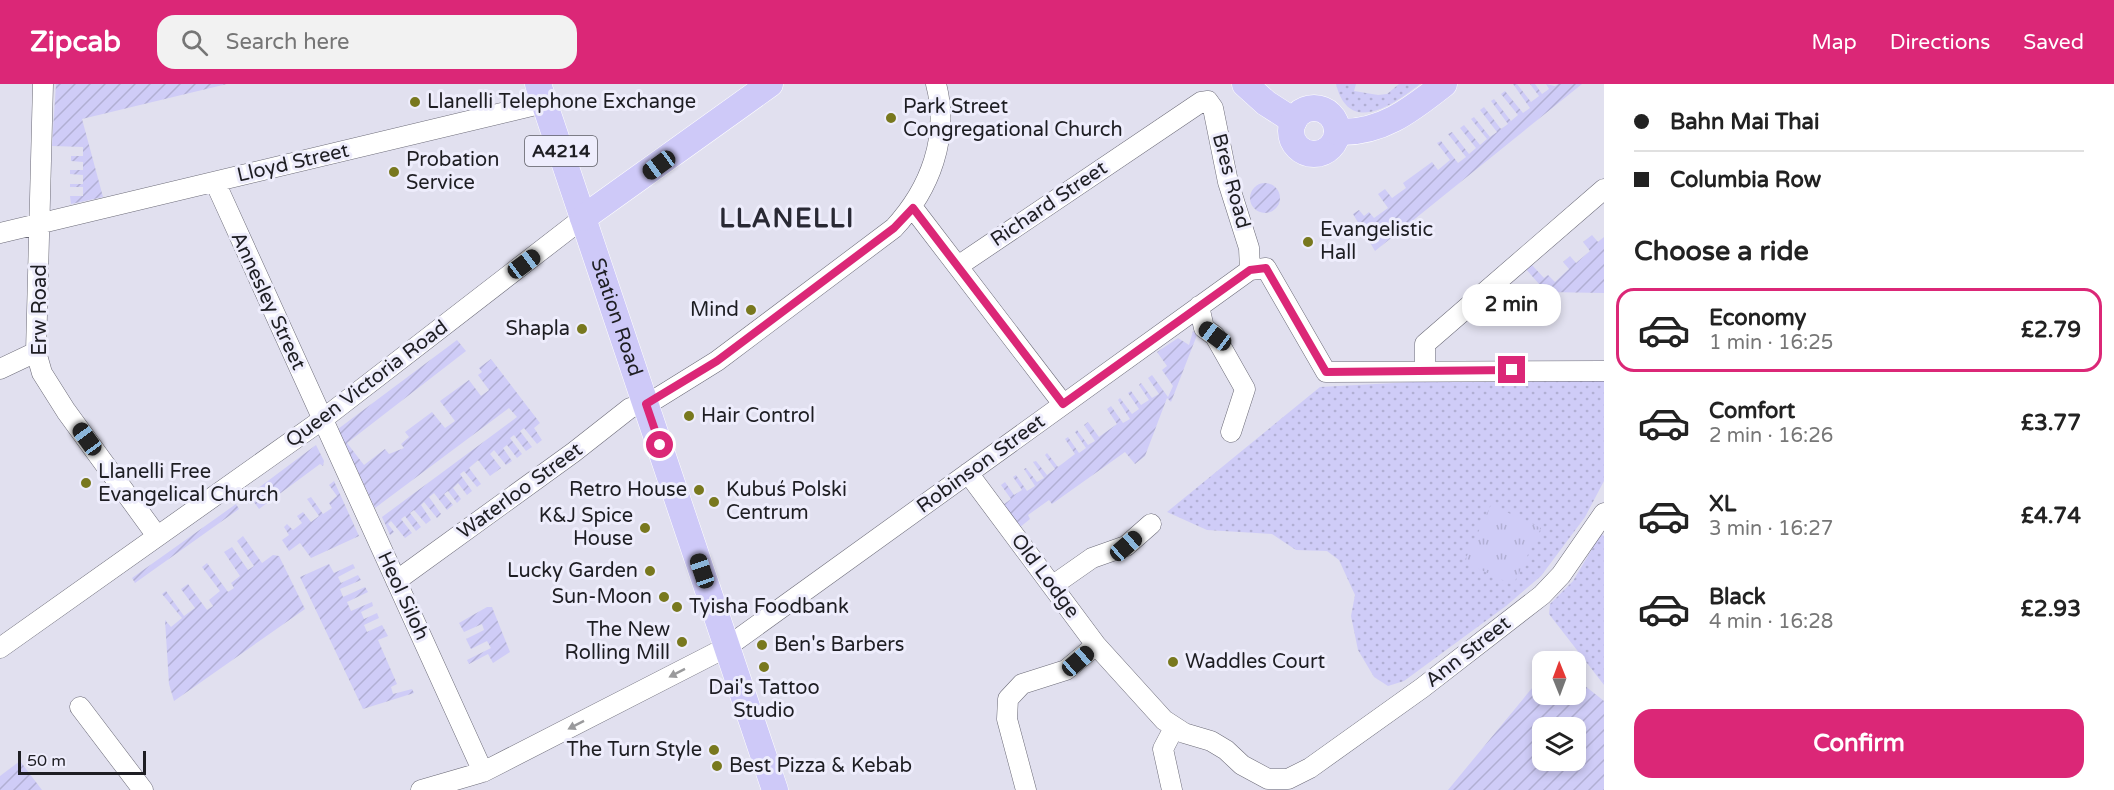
<!DOCTYPE html>
<meta charset="utf-8">
<style>
:root{--surface:#fff;--page:#f2f2f2;--text:#222;--muted:#767676;--line:#e0e0e0;--accent:#db2777}
body{margin:0;font-family:"Varela Round",sans-serif;background:var(--page);color:var(--text);height:100vh;display:flex;flex-direction:column;font-size:22px;white-space:nowrap}
*{box-sizing:border-box;margin:0}
p{font-size:20px;color:var(--muted)}
.icon{flex:none;width:33px;height:33px;fill:none;stroke:currentColor;stroke-width:2;stroke-linecap:round;stroke-linejoin:round}
.map{position:relative;flex:1;overflow:hidden}
.details{display:flex;flex-direction:column;background:var(--surface);width:510px}
.details>*{flex:none}
.hud{display:grid;align-content:center;height:132px;padding:0 30px;background:var(--surface)}
.needle{width:39px;rotate:359deg}
.controls{position:absolute;left:1532px;top:567px;display:grid;gap:12px}
.controls a{display:grid;place-items:center;width:54px;height:54px;border-radius:12px;background:var(--surface);box-shadow:0 3px 9px #0003;font-size:30px}
.scale{position:absolute;left:18px;bottom:15px;width:128px;box-sizing:border-box;padding-left:6px;border:3px solid #1e1e23;border-top:0;font-size:16px;line-height:21px;white-space:nowrap;color:#1e1e23;-webkit-text-stroke:4px #eeedfc;paint-order:stroke}
.end{position:absolute;width:27px;height:27px;margin:-14px;border:8px solid #db2777;background:#fff;box-shadow:0 0 0 3px #fff}
.from{border-radius:50%}
.bubble{position:absolute;height:42px;border-radius:18px;background:var(--surface);box-shadow:0 3px 9px #0003;font-size:20px;font-weight:700;line-height:42px;text-align:center}
.car{position:absolute;width:18px;height:36px;margin:-18px -9px;border-radius:8px;box-shadow:0 0 4px 2px #0007;background:linear-gradient(#222 24%,#8ab4d8 0 40%,#222 0 76%,#8ab4d8 0 86%,#222 0)}
.hud b{display:flex;align-items:center;gap:21px;height:57px;font-size:22px}
.hud b+b{border-top:2px solid var(--line)}
.hud i{width:15px;height:15px;background:var(--text)}
ul{padding:0;list-style:none}
li{display:flex;align-items:center;gap:18px;height:84px;margin:0 12px 9px;padding:0 18px;border:3px solid transparent;border-radius:18px}
li div{flex:1}
li b{display:block;font-size:22px}
li em{font-style:normal;font-weight:700}
li.current{border-color:var(--accent)}
li>.icon{width:54px;height:54px;stroke-width:1.5}
h2{padding:0 30px;font-size:27px;line-height:72px}
.button{display:flex;gap:12px;margin-top:auto;padding:12px 30px}
.button a{flex:1;height:69px;border-radius:18px;background:var(--accent);color:#fff;font-size:24px;font-weight:700;line-height:69px;text-align:center}
header{display:flex;align-items:center;gap:36px;box-sizing:border-box;height:84px;padding:0 30px;background:var(--accent);color:#fff}
header strong{font-size:28px}
nav{display:flex;gap:33px;margin-inline-start:auto;font-size:21px}
.search{width:420px;height:54px;background:var(--page);display:flex;align-items:center;gap:15px;box-sizing:border-box;padding:0 21px;border-radius:18px;color:var(--muted);font-size:22px}
main{display:flex;flex:1;min-height:0}
.map>svg:first-child{display:block}
</style>
<header>
<strong>Zipcab</strong>
<div class="search"><svg class="icon" aria-label="search" viewBox="0 0 24 24"><circle cx="10" cy="10" r="6"/><path d="M15 15l6 6"/></svg>Search here</div>
<nav><a>Map</a><a>Directions</a><a>Saved</a></nav>
</header>
<main>
<div class="map">
<svg width="1604" height="706" viewBox="0 0 1604 706">
<defs>
<pattern id="grass-dots" width="8" height="8" patternUnits="userSpaceOnUse" patternTransform="scale(1.5)"><rect width="8" height="8" fill="#cfccf7"/><path d="M2 2h.1M6 6h.1" fill="none" stroke="#b1afd3" stroke-width="1.8" stroke-linecap="round"/></pattern>
<pattern id="park-tufts" width="24" height="20" patternUnits="userSpaceOnUse" patternTransform="scale(1.5)"><rect width="24" height="20" fill="#cfccf7"/><path d="M3 7l-1-3M5 7V3M7 7l1-3M15 17l-1-3M17 17v-4M19 17l1-3" fill="none" stroke="#b1afd3"/></pattern>
<pattern id="garden-furrows" width="10" height="10" patternUnits="userSpaceOnUse" patternTransform="scale(1.5)"><rect width="10" height="10" fill="#cfccf7"/><path d="M-1 1l2-2M0 10L10 0M9 11l2-2" fill="none" stroke="#b1afd3"/></pattern>
</defs>
<rect width="100%" height="100%" fill="#e1e0ef"/>
<!-- grass -->
<path fill="url(#grass-dots)" d="M1336,0H1356L1354,7L1378,11L1387,10L1399,0H1420C1393,21 1349,52 1336,0Z
M1469,295L1604,296V397L1585,433L1541,492L1506,522L1404,597L1388,602L1374,593L1358,566L1351,532L1355,511L1339,476L1327,467L1296,466L1272,450L1207,446L1167,428L1320,303Z
M1601,450L1604,452V601L1549,530L1550,520L1573,497Z"/>
<!-- park -->
<path fill="url(#park-tufts)" d="M1491,421L1541,444L1513,501L1464,478Z"/>
<!-- garden -->
<path fill="url(#garden-furrows)" fill-rule="evenodd" d="M56,0H227L82,35L103,113L71,120L70,112H83V103H70V100H83V91L70,90V86H83V78L71,77V72H83V63L52,62Z
M1513,0H1517L1531,18L1539,12L1530,0H1535L1542,10L1549,5L1546,0L1555,2L1558,0H1582L1375,167L1353,130L1359,126L1364,132L1369,128L1374,134L1388,124L1378,110L1385,105L1392,114L1406,104L1403,99L1432,78L1438,86L1450,76L1437,59L1441,57L1458,79L1466,73L1448,50L1452,48L1469,70L1476,64L1460,44L1464,41L1480,61L1487,55L1471,35L1474,33L1490,53L1497,48L1480,26L1484,23L1501,45L1508,40L1491,17L1494,15L1511,37L1518,31L1501,10L1505,7L1523,29L1530,24Z
M1250 114a15 15 0 1 1 30 0a15 15 0 1 1-30 0Z
M1592,151L1598,158L1604,153V209L1546,208L1525,184L1531,180L1544,194L1548,191L1555,198L1569,185L1563,178L1570,172L1576,179L1590,167L1583,158Z
M1193,247L1197,251L1171,318L1167,314L1145,372L1135,380L1125,368L1052,420L1049,416L1028,431L1030,435L1019,444L1003,421L1011,415L1001,401L1005,398L1014,411L1022,406L1013,393L1016,391L1027,407L1035,402L1024,385L1026,384L1037,398L1044,394L1033,378L1036,377L1047,391L1055,385L1045,371L1047,369L1058,383L1075,370L1065,355L1068,353L1079,369L1086,364L1075,348L1077,346L1088,361L1095,357L1084,341L1088,338L1099,353L1117,340L1107,325L1111,322L1123,339L1130,335L1118,316L1120,314L1132,330L1139,325L1128,309L1131,307L1141,321L1149,316L1139,301L1141,299L1152,314L1159,310L1148,294L1152,291L1168,313L1173,302L1162,286L1167,282L1157,268L1178,254L1189,261Z
M457,256L466,267L347,359L364,381L385,365L389,370L404,364L401,360L409,353L405,348L432,328L445,344L455,337L440,317L469,296L481,312L489,306L478,291L482,288L479,284L491,275L540,339L534,344L542,356L537,360L524,344L520,347L532,363L526,367L514,351L510,354L522,370L517,374L507,361L503,364L512,377L506,381L494,366L490,370L501,384L490,392L478,376L469,384L481,400L477,403L464,387L460,390L472,407L467,411L458,399L453,404L461,415L457,419L448,407L444,410L453,421L447,426L434,409L429,413L441,430L437,434L424,418L421,421L431,436L426,440L414,426L410,429L421,443L416,447L405,432L401,435L412,449L405,454L391,437L388,440L394,448L390,451L382,433L517,333L509,324L375,424L338,345Z
M316,361L324,377L323,382L320,380L259,425L249,411Z
M334,397L359,452L311,474L300,459L289,467L282,456L289,451L284,443L287,440L293,446L302,439L297,432L303,428L311,438L319,432L307,415L311,413L323,430L332,424L329,419L337,412L329,401Z
M236,420L239,425L135,499L132,494Z
M243,452L262,479L273,471L279,472L305,525L174,617L169,600L165,536L171,543L182,534L162,510L166,507L184,532L195,524L181,505L188,500L207,526L213,522L209,516L220,507L202,483L207,479L228,508L234,504L231,499L240,492L224,468L232,463L248,486L254,482L237,457Z
M329,480L334,489L353,480L355,484L338,493L341,499L358,491L361,496L340,505L343,513L365,503L368,508L347,518L351,527L372,518L373,522L361,528L364,535L377,529L379,534L364,541L367,548L382,541L388,552L378,556L397,600L391,603L393,610L412,605L414,609L363,625L300,493Z
M487,523H492L510,568L493,579L488,570L469,580L467,576L491,564L487,557L471,565L466,555L484,546L482,540L464,548L459,539Z
M1542,592V610H1575V594L1604,617V706H1448ZM1542,644H1575V676H1542Z
M20,677L42,706H0V692Z"/>
<g fill="none" stroke-linecap="round" stroke-linejoin="round">
<defs>
<path id="minor" d="M43,0L36,268L42,289L66,327L157,452
M215,98L483,688
M913,124L1063,320
M0,149L544,19
M958,182L1201,18L1208,17L1213,24L1228,98L1249,164L1250,186
M1199,222L1204,244L1215,252L1245,305L1231,348
M0,285L36,268
M1425,286V260L1604,105
M968,389L1096,561L1164,636L1184,649L1211,657L1226,666L1242,681L1268,695H1288L1310,684L1422,604L1542,511L1561,491L1604,429
M396,497L574,368L630,324L651,318L717,277L894,144C930,105 950,53 936,0
M1052,502L1092,474L1126,462L1151,440
M0,564L323,335L583,134
M80,623L143,706
M421,706L483,688L727,563L1250,186L1266,184L1326,288L1604,287
M1026,706L1007,635L1008,615L1022,600L1066,586L1096,561
M1172,706L1163,665L1174,644"/>
<g id="major">
<path id="s1" d="M538,0L775,706"/>
<path d="M1245,0L1266,19L1294,37"/>
<circle cx="1314" cy="47" r="23"/>
<path d="M1337,48C1381,50 1411,26 1444,0"/>
<path d="M583,134L770,0"/>
</g>
</defs>
<!-- minor casing -->
<use href="#minor" stroke="#6b6a77" stroke-width="21"/>
<!-- major casing -->
<use href="#major" stroke="#fff" stroke-width="27"/>
<!-- minor -->
<use href="#minor" stroke="#fff" stroke-width="20"/>
<!-- major -->
<use href="#major" stroke="#cec9f8" stroke-width="26"/>
</g>
<!-- one-way arrows -->
<defs><path id="oneway-solid" d="M-6-.8H1V-3.2L6.5 0L1 3.2V.8H-6Z" transform="scale(1.5)"/></defs>
<g fill="#9a9a9c">
<use href="#oneway-solid" transform="translate(677 589) rotate(153)"/>
<use href="#oneway-solid" transform="translate(576 641) rotate(153)"/>
</g>
<g fill="none" stroke-linecap="round" stroke-linejoin="round">
<!-- route -->
<path stroke="#db2777" stroke-width="8" d="M660,361L646,320L717,277L894,144L913,124L1063,320L1250,186L1266,184L1326,288L1512,286"/>
</g>
<!-- markers -->
<g fill="#78781e" stroke="#eeedfc" stroke-width="2">
<circle cx="415" cy="18" r="6"/>
<circle cx="891" cy="34" r="6"/>
<circle cx="394" cy="88" r="6"/>
<circle cx="1308" cy="158" r="6"/>
<circle cx="751" cy="226" r="6"/>
<circle cx="582" cy="245" r="6"/>
<circle cx="689" cy="332" r="6"/>
<circle cx="86" cy="399" r="6"/>
<circle cx="699" cy="406" r="6"/>
<circle cx="714" cy="418" r="6"/>
<circle cx="645" cy="444" r="6"/>
<circle cx="650" cy="487" r="6"/>
<circle cx="664" cy="513" r="6"/>
<circle cx="677" cy="523" r="6"/>
<circle cx="682" cy="558" r="6"/>
<circle cx="762" cy="561" r="6"/>
<circle cx="1173" cy="578" r="6"/>
<circle cx="764" cy="583" r="6"/>
<circle cx="714" cy="666" r="6"/>
<circle cx="717" cy="682" r="6"/>
</g>
<g text-anchor="middle" dominant-baseline="central" stroke-width="6" stroke-linejoin="round" paint-order="stroke">
<!-- shield labels -->
<rect fill="#eeedfc" stroke="#5c5c64" stroke-width="1.5" x="525" y="52" width="72" height="30" rx="4.5"/>
<g font-size="18" font-weight="bold" fill="#1e1e23">
<text x="561" y="67">A4214</text>
</g>
<!-- poi labels -->
<g font-size="20" fill="#1e1e23" stroke="#eeedfc" text-anchor="start">
<text x="427" y="18">Llanelli Telephone Exchange</text>
<text x="903" y="23">Park Street<tspan x="903" dy="23">Congregational Church</tspan></text>
<text x="406" y="76">Probation<tspan x="406" dy="23">Service</tspan></text>
<text x="1320" y="146">Evangelistic<tspan x="1320" dy="23">Hall</tspan></text>
<text x="739" y="226" text-anchor="end">Mind</text>
<text x="570" y="245" text-anchor="end">Shapla</text>
<text x="701" y="332">Hair Control</text>
<text x="98" y="388">Llanelli Free<tspan x="98" dy="23">Evangelical Church</tspan></text>
<text x="687" y="406" text-anchor="end">Retro House</text>
<text x="726" y="406">Kubuś Polski<tspan x="726" dy="23">Centrum</tspan></text>
<text x="633" y="432" text-anchor="end">K&amp;J Spice<tspan x="633" dy="23">House</tspan></text>
<text x="638" y="487" text-anchor="end">Lucky Garden</text>
<text x="652" y="513" text-anchor="end">Sun-Moon</text>
<text x="689" y="523">Tyisha Foodbank</text>
<text x="670" y="546" text-anchor="end">The New<tspan x="670" dy="23">Rolling Mill</tspan></text>
<text x="774" y="561">Ben's Barbers</text>
<text x="1185" y="578">Waddles Court</text>
<text x="764" y="604" text-anchor="middle">Dai's Tattoo<tspan x="764" dy="23">Studio</tspan></text>
<text x="702" y="666" text-anchor="end">The Turn Style</text>
<text x="729" y="682">Best Pizza &amp; Kebab</text>
</g>
<!-- street labels -->
<g font-size="20" fill="#1e1e23" stroke="#eeedfc">
<text transform="translate(293 79) rotate(-13)">Lloyd Street</text>
<text transform="translate(1231 97) rotate(75)">Bres Road</text>
<text transform="translate(1049 120) rotate(-34)">Richard Street</text>
<text transform="translate(268 217) rotate(65)">Annesley Street</text>
<text transform="translate(40 226) rotate(-90)">Erw Road</text>
<text stroke="none"><textPath href="#s1" startOffset="246">Station Road</textPath></text>
<text transform="translate(367 300) rotate(-37)">Queen Victoria Road</text>
<text transform="translate(981 380) rotate(-36)">Robinson Street</text>
<text transform="translate(520 407) rotate(-36)">Waterloo Street</text>
<text transform="translate(1045 492) rotate(53)">Old Lodge</text>
<text transform="translate(403 512) rotate(65)">Heol Siloh</text>
<text transform="translate(1468 568) rotate(-38)">Ann Street</text>
</g>
<!-- district labels -->
<g font-size="26" font-weight="bold" letter-spacing="1.5" fill="#292934" stroke="#eeedfc">
<text x="787" y="134">LLANELLI</text>
</g>
</g>
</svg>
<div class="controls">
<a><svg class="needle" viewBox="-14 -14 28 28"><path d="M0-13l5 13h-10z" fill="#e53935"/><path d="M0 13l5-13h-10z" fill="#767676"/></svg></a>
<a><svg class="icon" aria-label="layers" viewBox="0 0 24 24"><path d="M12 4l9 5-9 5-9-5zM3 14l9 5 9-5"/></svg></a>
</div>
<div class="scale">50 m</div>
<i class="end from" style="left:660px;top:361px"></i>
<i class="end" style="left:1512px;top:286px"></i>
<div class="bubble" style="left:1462px;top:200px;width:99px">2 min</div>
<i class="car" style="left:659px;top:81px;rotate:234deg"></i>
<i class="car" style="left:524px;top:180px;rotate:53deg"></i>
<i class="car" style="left:1215px;top:252px;rotate:307deg"></i>
<i class="car" style="left:87px;top:355px;rotate:324deg"></i>
<i class="car" style="left:1126px;top:462px;rotate:49deg"></i>
<i class="car" style="left:702px;top:487px;rotate:341deg"></i>
<i class="car" style="left:1078px;top:577px;rotate:49deg"></i>
</div>
<section class="details">
<div class="hud">
<b><i class="from"></i>Bahn Mai Thai</b>
<b><i></i>Columbia Row</b>
</div>
<h2>Choose a ride</h2>
<ul>
<li class="current"><svg class="icon" aria-label="car" viewBox="0 0 24 24"><path d="M5 17H2v-5l4-1 3-4h7l3 4 3 1v5h-3M9 17h6M6 11h13"/><circle cx="7" cy="17" r="2"/><circle cx="17" cy="17" r="2"/></svg><div><b>Economy</b><p>1 min · 16:25</p></div><em>£2.79</em></li>
<li><svg class="icon" aria-label="car" viewBox="0 0 24 24"><path d="M5 17H2v-5l4-1 3-4h7l3 4 3 1v5h-3M9 17h6M6 11h13"/><circle cx="7" cy="17" r="2"/><circle cx="17" cy="17" r="2"/></svg><div><b>Comfort</b><p>2 min · 16:26</p></div><em>£3.77</em></li>
<li><svg class="icon" aria-label="car" viewBox="0 0 24 24"><path d="M5 17H2v-5l4-1 3-4h7l3 4 3 1v5h-3M9 17h6M6 11h13"/><circle cx="7" cy="17" r="2"/><circle cx="17" cy="17" r="2"/></svg><div><b>XL</b><p>3 min · 16:27</p></div><em>£4.74</em></li>
<li><svg class="icon" aria-label="car" viewBox="0 0 24 24"><path d="M5 17H2v-5l4-1 3-4h7l3 4 3 1v5h-3M9 17h6M6 11h13"/><circle cx="7" cy="17" r="2"/><circle cx="17" cy="17" r="2"/></svg><div><b>Black</b><p>4 min · 16:28</p></div><em>£2.93</em></li>
</ul>
<div class="button"><a>Confirm</a></div>
</section>
</main>
